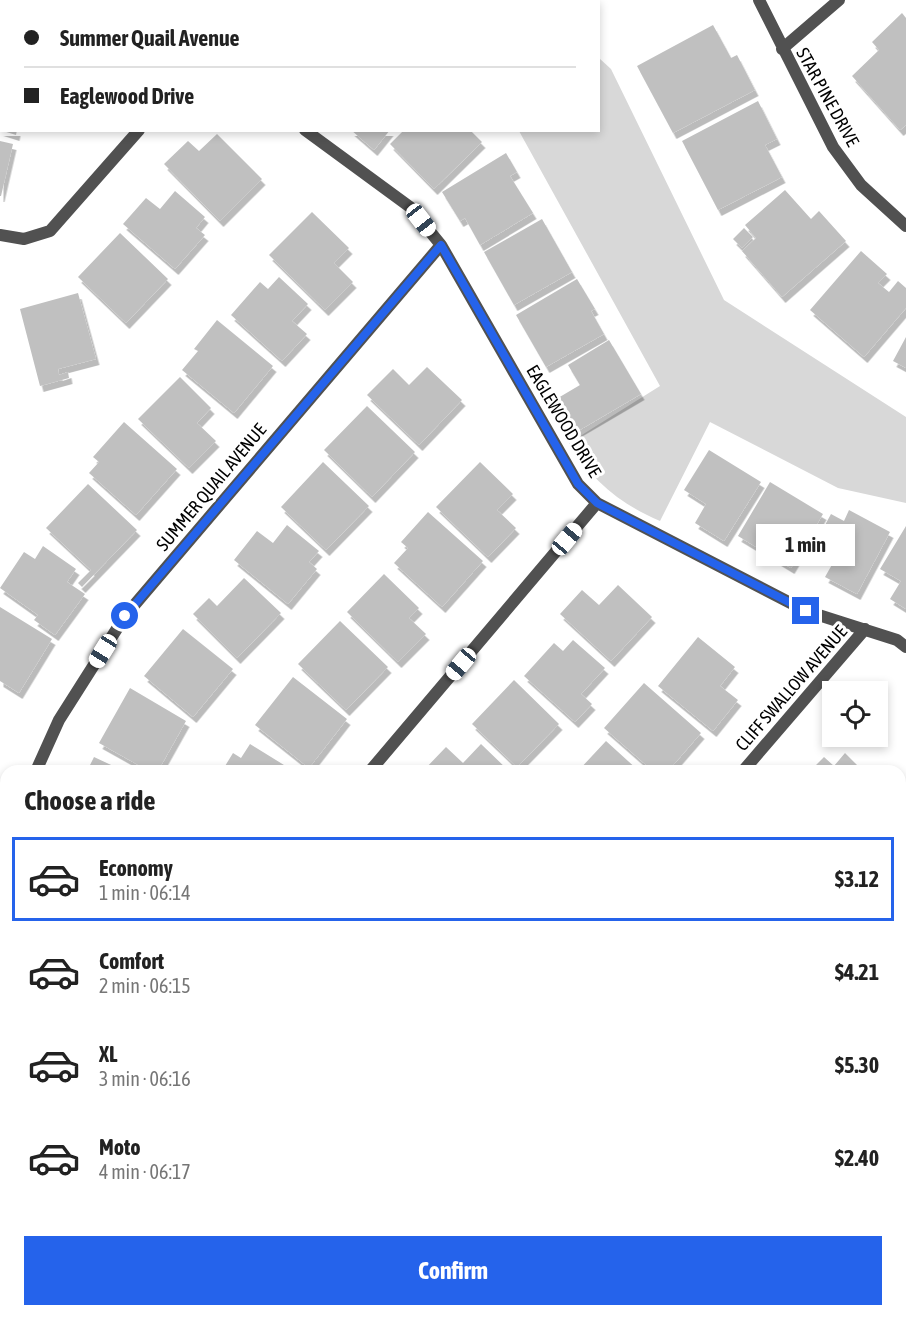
<!DOCTYPE html>
<meta charset="utf-8">
<style>
:root{--surface:#fff;--page:#f2f2f2;--text:#222;--muted:#767676;--line:#e0e0e0;--accent:#2563eb}
body{margin:0;font-family:"Asap Condensed",sans-serif;background:var(--page);color:var(--text);height:100vh;display:flex;flex-direction:column;font-size:22px;white-space:nowrap}
*{box-sizing:border-box;margin:0}
p{font-size:20px;color:var(--muted)}
.icon{flex:none;width:33px;height:33px;fill:none;stroke:currentColor;stroke-width:2;stroke-linecap:round;stroke-linejoin:round}
.map{position:relative;flex:1;overflow:hidden}
.details{position:absolute;left:0px;top:765px;width:906px;height:552px;display:flex;flex-direction:column;background:var(--surface);border-radius:18px 18px 0 0;box-shadow:0 3px 9px #0003}
.details>*{flex:none}
.banner{position:absolute;left:0px;top:0px;width:600px;height:132px;box-shadow:0 3px 9px #0003;display:grid;align-content:center;height:132px;padding:0 24px;background:var(--surface)}
.buttons{position:absolute;left:822px;top:681px;display:grid;gap:12px}
.buttons a{display:grid;place-items:center;width:66px;height:66px;border-radius:0px;background:var(--surface);box-shadow:0 3px 9px #0003;font-size:30px}
.end{position:absolute;width:27px;height:27px;margin:-14px;border:8px solid #2563eb;background:#fff;box-shadow:0 0 0 3px #fff}
.from{border-radius:50%}
.bubble{position:absolute;height:42px;border-radius:0px;background:var(--surface);box-shadow:0 3px 9px #0003;font-size:20px;font-weight:700;line-height:42px;text-align:center}
.car{position:absolute;width:18px;height:36px;margin:-18px -9px;border-radius:8px;box-shadow:0 0 4px 2px #0007;background:linear-gradient(#fff 24%,#345 0 40%,#fff 0 76%,#345 0 86%,#fff 0)}
.banner b{display:flex;align-items:center;gap:21px;height:57px;font-size:22px}
.banner b+b{border-top:2px solid var(--line)}
.banner i{width:15px;height:15px;background:var(--text)}
ul{padding:0;list-style:none}
li{display:flex;align-items:center;gap:18px;height:84px;margin:0 12px 9px;padding:0 12px;border:3px solid transparent;border-radius:0px}
li div{flex:1}
li b{display:block;font-size:22px}
li em{font-style:normal;font-weight:700}
li.active{border-color:var(--accent)}
li>.icon{width:54px;height:54px;stroke-width:1.5}
h2{padding:0 24px;font-size:27px;line-height:72px}
.cta{display:flex;gap:12px;margin-top:auto;padding:12px 24px}
.cta a{flex:1;height:69px;border-radius:0px;background:var(--accent);color:#fff;font-size:24px;font-weight:700;line-height:69px;text-align:center}
.map>svg:first-child{display:block}
</style>
<div class="map">
<svg width="906" height="1317" viewBox="0 0 906 1317">
<defs>
<filter id="shadow"><feDropShadow dx="3.5" dy="6" stdDeviation="0" flood-color="#0004"/></filter>
</defs>
<rect width="100%" height="100%" fill="#fff"/>
<!-- green -->
<path fill="#d8d8d8" d="M356,0H528L530,1L357,2Z
M599,58L611,69L724,300L906,417V503L838,488L710,422L660,521C620,504 591,480 569,443L660,386L519,131L598,130Z
M906,786V1317H709V1311H900V793Z"/>
<!-- building -->
<path fill="#c0c0c0" filter="url(#shadow)" d="M902,13L906,18V125L900,130L852,76L879,50L872,42Z
M713,25L731,58L737,55L755,90L673,133L637,66Z
M758,101L777,139L765,145L782,177L718,210L682,141Z
M0,130H17L16,135Z
M351,130H390L374,150Z
M404,130H470L482,142L434,189L390,144Z
M217,134L262,179L220,221L164,164L188,141L199,151Z
M0,141L13,144L1,196H0Z
M506,153L517,172L510,176L533,213L480,245L465,218L460,221L442,192Z
M785,190L811,219L819,211L846,241L782,297L742,251L756,238L745,225Z
M175,191L205,217L196,228L205,235L175,269L123,224L146,198L160,209Z
M312,212L349,248L334,263L353,282L325,310L269,255Z
M542,219L572,272L514,305L484,252Z
M744,228L753,237L742,248L733,239Z
M120,233L168,279L126,323L78,277Z
M861,251L887,274L878,283L889,292L898,281L906,288V308L864,357L810,310Z
M279,277L308,304L292,321L307,334L282,361L231,315L260,282L268,289Z
M577,279L595,309L591,311L604,334L546,367L516,315Z
M78,293L96,359L58,369L59,375L68,372L69,378L40,386L20,309Z
M217,320L273,366L234,413L182,370L198,351L194,349Z
M906,337V368L893,361Z
M609,340L641,394L578,431L558,398L580,385L568,365Z
M427,367L462,400L419,445L367,395L393,369L409,385Z
M180,377L211,408L197,423L216,441L189,468L138,419Z
M367,406L415,452L372,497L324,450Z
M124,422L177,469L136,515L89,473L99,462L93,457Z
M709,450L761,482L724,541L695,523L706,504L684,490Z
M323,462L369,506L326,550L281,507Z
M480,462L513,494L497,510L516,528L488,557L436,507Z
M770,482L823,514L791,568L738,536Z
M88,484L137,530L82,587L78,583L91,570L46,528Z
M849,510L890,532L857,594L825,577L834,561L812,549L831,514L844,521Z
M428,512L483,561L442,607L394,563L408,548L401,542Z
M287,525L319,551L309,562L317,569L288,604L234,560L257,531L273,543Z
M906,526V609L890,599L901,581L880,569Z
M43,546L76,569L67,582L85,594L55,635L34,620L38,615L0,588L24,552L35,559Z
M384,574L419,608L409,618L426,634L398,662L347,612Z
M244,578L281,613L237,658L193,614L209,598L217,606Z
M618,585L652,617L611,661L560,614L582,590L599,605Z
M0,607L52,639L19,693L0,681Z
M340,621L388,667L346,710L298,664Z
M183,629L233,669L193,717L144,676Z
M698,637L735,667L720,686L738,700L713,731L658,686Z
M573,640L605,668L581,694L592,704L575,722L524,676L554,643L563,651Z
M293,677L347,719L309,768L255,725Z
M514,680L559,724L517,767L472,724Z
M644,683L701,733L668,771H653L604,728Z
M130,688L186,721L158,771H149L99,743Z
M606,741L639,771H578Z
M250,744L284,765L280,771H213L215,767L222,771L233,753L241,758Z
M481,744L509,771H423L446,747L463,763Z
M845,753L863,771H810L824,757L834,766Z
M94,757L124,771H87Z
M0,1108L6,1111V1186L0,1183Z
M401,1311H464L463,1317H400Z
M478,1311H538V1317H477Z
M547,1311H609V1317H547Z
M619,1311H681V1317H619Z"/>
<g fill="none" stroke-linecap="round" stroke-linejoin="round">
<!-- lane -->
<path stroke="#515151" stroke-width="12" d="M900,1186L906,1183
M900,1260L906,1257
M859,1311L860,1317"/>
<!-- street -->
<path stroke="#515151" stroke-width="12" d="M223,0V2
M759,0L833,147L861,185L906,226
M782,49L839,0
M305,130L410,207L441,245L578,484L597,503L806,611L897,640L906,647
M0,235L24,239L50,231L139,130
M36,771L59,720L125,616L441,245
M370,771L597,503
M743,771L865,629
M0,878L6,859
M0,1043L6,1046
M164,1317L167,1311
M207,1317L209,1311"/>
<!-- secondary -->
<path stroke="#1e1e1e" stroke-width="12" d="M0,1260L6,1263
M0,1309L16,1317
M109,1311L124,1317"/>
</g>
<g fill="none" stroke-linecap="round" stroke-linejoin="round">
<!-- route -->
<path stroke="#2563eb" stroke-width="8" d="M125,616L441,245L578,484L597,503L806,611"/>
</g>
<g text-anchor="middle" dominant-baseline="central" stroke-width="6" stroke-linejoin="round" paint-order="stroke">
<!-- street labels -->
<g font-size="18" fill="#000" stroke="#fff">
<text transform="translate(828 97) rotate(61)">STAR PINE DRIVE</text>
<text transform="translate(564 421) rotate(59)">EAGLEWOOD DRIVE</text>
<text transform="translate(211 487) rotate(-50)">SUMMER QUAIL AVENUE</text>
<text transform="translate(791 688) rotate(-49)">CLIFF SWALLOW AVENUE</text>
</g>
</g>
</svg>
<div class="buttons">
<a><svg class="icon" aria-label="locate" viewBox="0 0 24 24"><circle cx="12" cy="12" r="6"/><path d="M12 2v4M12 18v4M2 12h4M18 12h4"/></svg></a>
</div>
<i class="end from" style="left:125px;top:616px"></i>
<i class="end" style="left:806px;top:611px"></i>
<div class="bubble" style="left:756px;top:524px;width:99px">1 min</div>
<i class="car" style="left:421px;top:220px;rotate:142deg"></i>
<i class="car" style="left:567px;top:539px;rotate:40deg"></i>
<i class="car" style="left:103px;top:651px;rotate:212deg"></i>
<i class="car" style="left:461px;top:664px;rotate:220deg"></i>
<div class="banner">
<b><i class="from"></i>Summer Quail Avenue</b>
<b><i></i>Eaglewood Drive</b>
</div>
<section class="details">
<h2>Choose a ride</h2>
<ul>
<li class="active"><svg class="icon" aria-label="car" viewBox="0 0 24 24"><path d="M5 17H2v-5l4-1 3-4h7l3 4 3 1v5h-3M9 17h6M6 11h13"/><circle cx="7" cy="17" r="2"/><circle cx="17" cy="17" r="2"/></svg><div><b>Economy</b><p>1 min · 06:14</p></div><em>$3.12</em></li>
<li><svg class="icon" aria-label="car" viewBox="0 0 24 24"><path d="M5 17H2v-5l4-1 3-4h7l3 4 3 1v5h-3M9 17h6M6 11h13"/><circle cx="7" cy="17" r="2"/><circle cx="17" cy="17" r="2"/></svg><div><b>Comfort</b><p>2 min · 06:15</p></div><em>$4.21</em></li>
<li><svg class="icon" aria-label="car" viewBox="0 0 24 24"><path d="M5 17H2v-5l4-1 3-4h7l3 4 3 1v5h-3M9 17h6M6 11h13"/><circle cx="7" cy="17" r="2"/><circle cx="17" cy="17" r="2"/></svg><div><b>XL</b><p>3 min · 06:16</p></div><em>$5.30</em></li>
<li><svg class="icon" aria-label="car" viewBox="0 0 24 24"><path d="M5 17H2v-5l4-1 3-4h7l3 4 3 1v5h-3M9 17h6M6 11h13"/><circle cx="7" cy="17" r="2"/><circle cx="17" cy="17" r="2"/></svg><div><b>Moto</b><p>4 min · 06:17</p></div><em>$2.40</em></li>
</ul>
<div class="cta"><a>Confirm</a></div>
</section>
</div>
